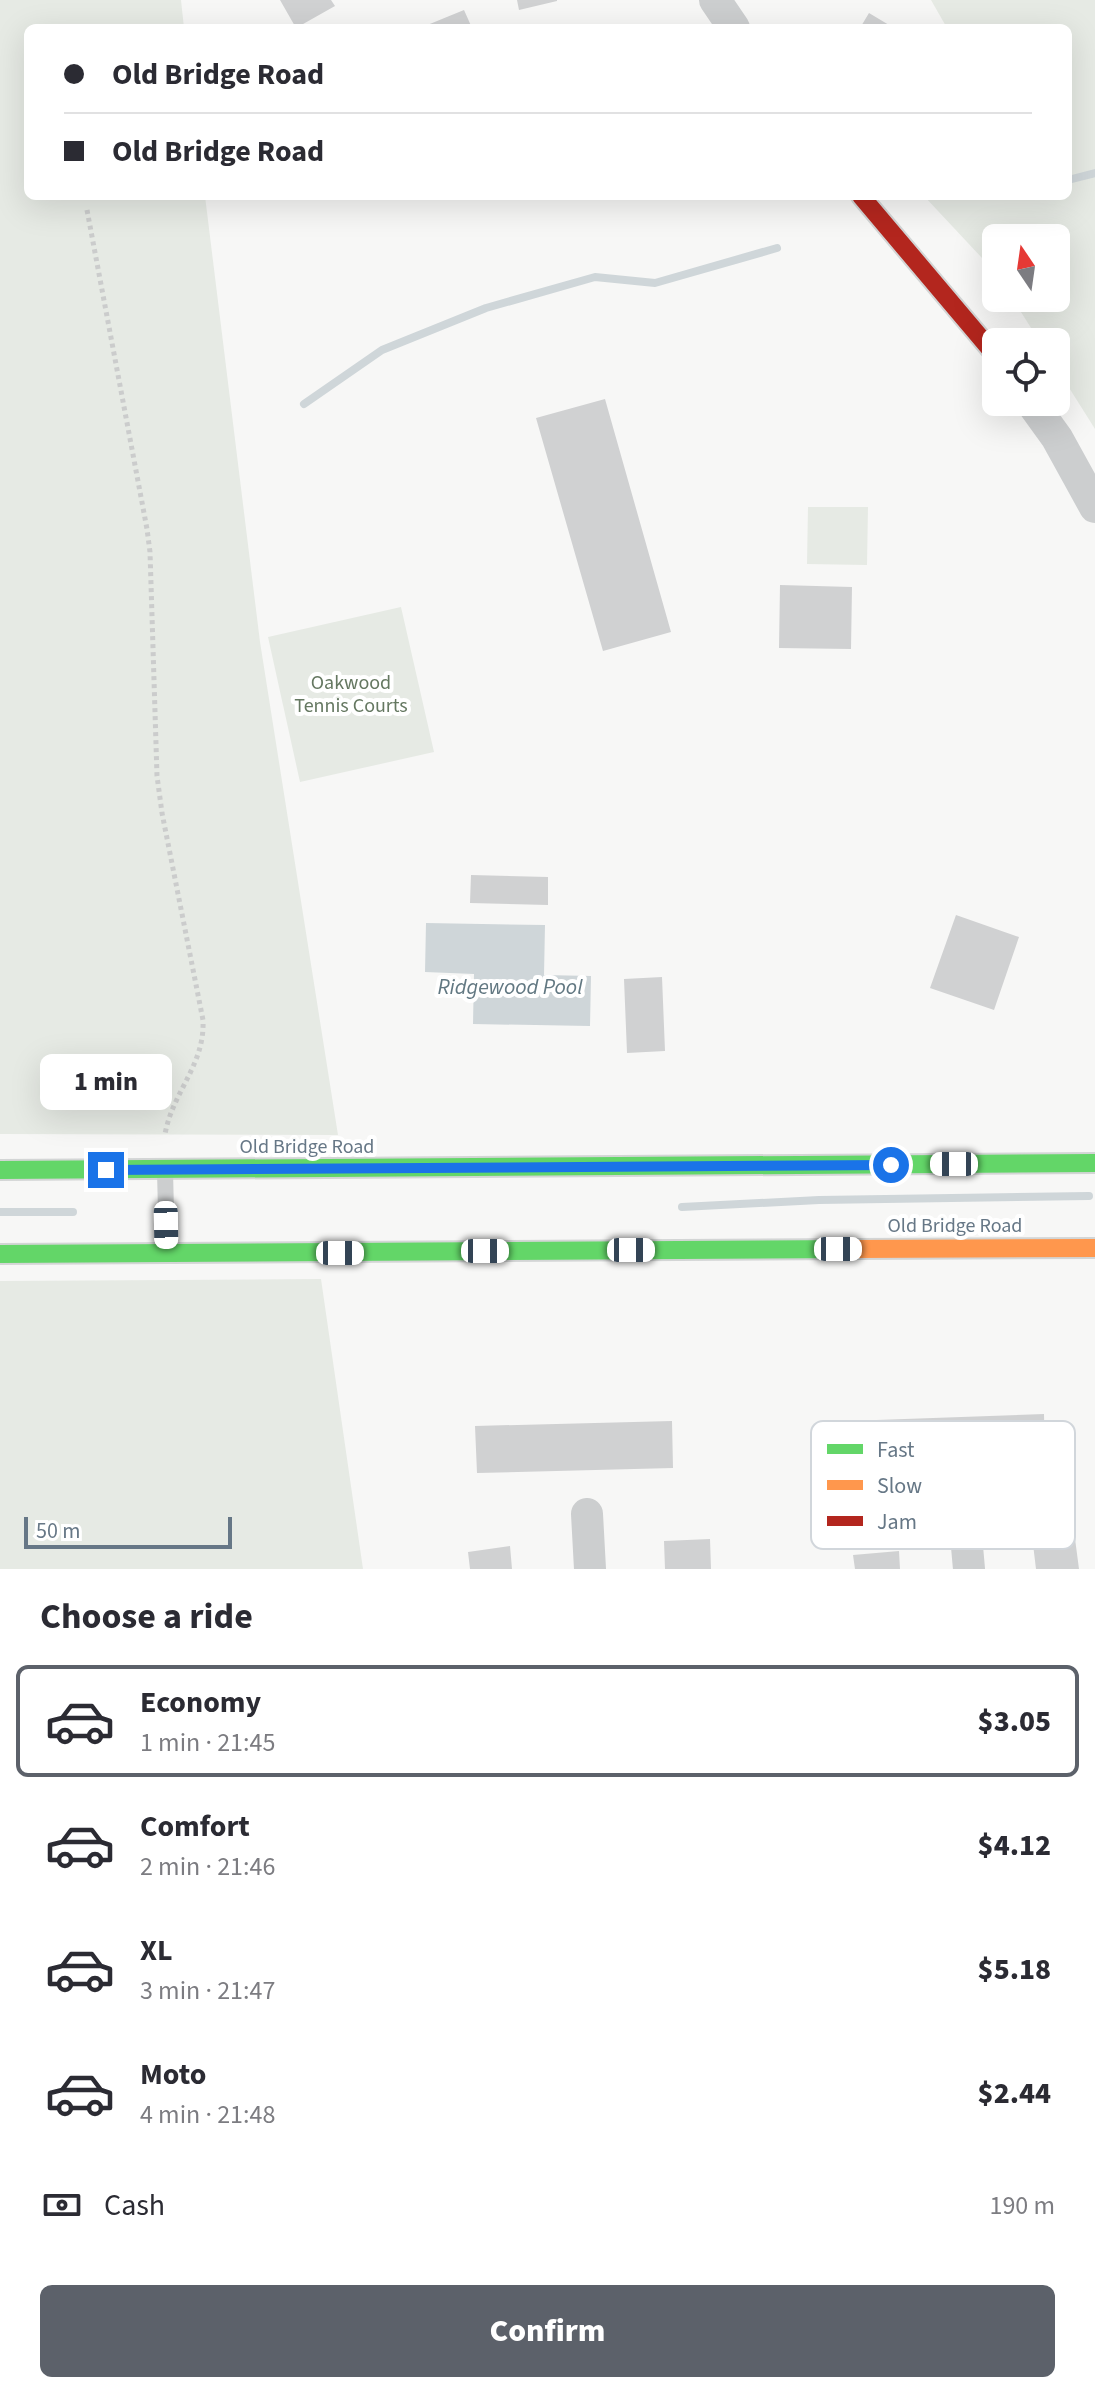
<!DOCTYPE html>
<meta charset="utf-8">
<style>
:root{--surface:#fff;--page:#f2f2f3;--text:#2b2b33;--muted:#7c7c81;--line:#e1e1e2;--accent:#5c616a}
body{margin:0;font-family:"Source Sans 3",sans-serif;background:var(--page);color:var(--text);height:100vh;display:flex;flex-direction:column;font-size:30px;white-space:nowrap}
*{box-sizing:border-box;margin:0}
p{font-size:26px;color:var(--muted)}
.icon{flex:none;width:44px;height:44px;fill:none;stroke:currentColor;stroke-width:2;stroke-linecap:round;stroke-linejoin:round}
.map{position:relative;height:1569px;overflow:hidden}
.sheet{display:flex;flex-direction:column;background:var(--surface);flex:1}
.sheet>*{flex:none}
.guide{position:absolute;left:24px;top:24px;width:1048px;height:176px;border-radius:12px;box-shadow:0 8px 32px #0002;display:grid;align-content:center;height:176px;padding:0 40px;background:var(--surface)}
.needle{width:52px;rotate:347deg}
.tools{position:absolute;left:982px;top:224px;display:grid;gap:16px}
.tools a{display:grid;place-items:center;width:88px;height:88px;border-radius:12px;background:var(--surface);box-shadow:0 8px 32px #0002;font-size:40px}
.scale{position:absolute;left:24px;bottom:20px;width:208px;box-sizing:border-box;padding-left:8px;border:4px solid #667786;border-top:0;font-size:22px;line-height:28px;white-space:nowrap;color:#667786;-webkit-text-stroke:6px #fff;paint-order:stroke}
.end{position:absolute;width:36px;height:36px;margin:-18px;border:10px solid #1a73e8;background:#fff;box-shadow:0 0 0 4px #fff}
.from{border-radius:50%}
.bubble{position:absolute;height:56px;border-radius:12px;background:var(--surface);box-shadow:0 8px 32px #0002;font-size:26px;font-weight:800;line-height:56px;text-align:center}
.car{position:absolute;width:24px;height:48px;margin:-24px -12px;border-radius:10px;box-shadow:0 0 6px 2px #0007;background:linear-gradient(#fff 24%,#345 0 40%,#fff 0 76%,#345 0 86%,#fff 0)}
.guide b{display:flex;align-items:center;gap:28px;height:76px;font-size:30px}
.guide b+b{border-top:2px solid var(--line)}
.guide i{width:20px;height:20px;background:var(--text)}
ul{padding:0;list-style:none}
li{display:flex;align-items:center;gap:24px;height:112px;margin:0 16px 12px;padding:0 24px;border:4px solid transparent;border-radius:12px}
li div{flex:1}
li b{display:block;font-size:30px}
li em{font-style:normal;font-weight:800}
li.current{border-color:var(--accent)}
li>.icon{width:72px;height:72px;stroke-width:1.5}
h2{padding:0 40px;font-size:36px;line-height:96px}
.pay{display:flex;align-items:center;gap:20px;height:88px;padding:0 40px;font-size:30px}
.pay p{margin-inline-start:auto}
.primary-button{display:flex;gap:16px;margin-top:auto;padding:16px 40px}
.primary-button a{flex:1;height:92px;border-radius:12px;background:var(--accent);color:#fff;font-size:32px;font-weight:800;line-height:92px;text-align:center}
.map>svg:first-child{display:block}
</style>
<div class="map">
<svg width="1095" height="1569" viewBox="0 0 1095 1569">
<rect width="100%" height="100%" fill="#f7f7f6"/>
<!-- green -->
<path fill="#e6eae4" d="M0,0H181L184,28H28V196H205L260,642L338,1135L0,1134Z
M931,0H1095V429L1056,367V342H1040L1012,298H1056V238H996V273L924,196H1068V28H947Z
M808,507H868L867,565L807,564Z
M401,607L434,752L300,782L268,637Z
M321,1279L363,1569H0V1281Z"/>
<!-- water -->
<path fill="#cfd6d9" d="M426,923L545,925L544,975L591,976L590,1026L473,1024L474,974L425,972Z"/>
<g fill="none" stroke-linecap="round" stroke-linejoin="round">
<!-- stream -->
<path stroke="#cfd6d9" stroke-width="8" d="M1068,180L1095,173
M304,404L382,350L486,308L595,277L655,283L777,248
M682,1207L819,1200L1089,1196
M0,1212H73"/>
</g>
<!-- building -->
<path fill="#d0d1d2" d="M280,0H331L335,6L296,28Z
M517,0H557V1L519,10Z
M464,10L472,28H420Z
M869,13L894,28H860Z
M605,399L671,632L603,651L536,418Z
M780,585L852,587L851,649L779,648Z
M471,875L548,877V905L470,903Z
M956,915L1019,937L994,1010L930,988Z
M662,977L665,1051L627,1053L624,979Z
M1044,1414L1045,1459L849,1466L848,1421Z
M672,1421L673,1468L477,1473L475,1426Z
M1074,1531L1079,1569H1036L1032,1536Z
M710,1539L711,1569H665L664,1541Z
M510,1546L512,1569H470L468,1552Z
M899,1551L900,1569H855L853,1555Z"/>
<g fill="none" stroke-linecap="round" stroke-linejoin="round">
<defs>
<path id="fast" d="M0,1170L1095,1163
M0,1254L855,1249"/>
<path id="slow" d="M855,1249L1095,1248"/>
<path id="jam" d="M861,196L996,356"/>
</defs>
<!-- fast casing -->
<use href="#fast" stroke="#d3d5d5" stroke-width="22"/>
<!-- slow casing -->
<use href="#slow" stroke="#d3d5d5" stroke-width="22"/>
<!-- jam casing -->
<use href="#jam" stroke="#d3d5d5" stroke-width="22"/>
<!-- path -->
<path stroke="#cbcccc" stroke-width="5" stroke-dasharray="4 4" stroke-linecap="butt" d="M87,210L147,529L150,552L157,776L162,813L203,1020C205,1065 173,1091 165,1134"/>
<!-- lane -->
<path stroke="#cccecf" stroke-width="16" d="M165,1171L167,1252"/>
<!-- street -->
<path stroke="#cccecf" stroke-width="32" d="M715,0L734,28
M1031,402L1057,438L1095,507
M587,1514L590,1569
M965,1524L969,1569"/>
<!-- fast -->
<use href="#fast" stroke="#63d668" stroke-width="18"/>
<!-- slow -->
<use href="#slow" stroke="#ff974d" stroke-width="18"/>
<!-- jam -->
<use href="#jam" stroke="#b3261e" stroke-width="18"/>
</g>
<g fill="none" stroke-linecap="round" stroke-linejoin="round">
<!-- route -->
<path stroke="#1a73e8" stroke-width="10" d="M106,1170L891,1165"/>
</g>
<g text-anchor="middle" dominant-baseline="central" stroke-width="8" stroke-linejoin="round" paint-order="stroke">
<!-- park labels -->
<g font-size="20" fill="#657861" stroke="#fff">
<text x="351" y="683">Oakwood<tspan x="351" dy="23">Tennis Courts</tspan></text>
</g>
<!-- street labels -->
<g font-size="20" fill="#667786" stroke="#fff">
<text x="307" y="1147">Old Bridge Road</text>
<text x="955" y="1226">Old Bridge Road</text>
</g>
<!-- water labels -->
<g font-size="22" font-style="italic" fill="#627882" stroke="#fff">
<text x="510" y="987">Ridgewood Pool</text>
</g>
</g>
<!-- legend -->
<rect x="811" y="1421" width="264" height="128" rx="12" fill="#fff" stroke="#d1d6db" stroke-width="2"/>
<rect x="827" y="1444" width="36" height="10" fill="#63d668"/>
<rect x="827" y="1480" width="36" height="10" fill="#ff974d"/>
<rect x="827" y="1516" width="36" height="10" fill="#b3261e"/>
<g font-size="22" fill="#667786">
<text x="877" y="1457">Fast</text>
<text x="877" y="1493">Slow</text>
<text x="877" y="1529">Jam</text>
</g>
</svg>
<div class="tools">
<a><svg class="needle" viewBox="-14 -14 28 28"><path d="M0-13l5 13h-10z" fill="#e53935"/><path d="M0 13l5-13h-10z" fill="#7c7c81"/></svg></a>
<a><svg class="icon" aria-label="locate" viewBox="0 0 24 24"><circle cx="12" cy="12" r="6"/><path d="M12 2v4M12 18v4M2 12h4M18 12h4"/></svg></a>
</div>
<div class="scale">50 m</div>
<i class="end from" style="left:891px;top:1165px"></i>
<i class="end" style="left:106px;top:1170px"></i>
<div class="bubble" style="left:40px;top:1054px;width:132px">1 min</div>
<i class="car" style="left:954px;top:1164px;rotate:270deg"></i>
<i class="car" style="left:166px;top:1225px;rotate:179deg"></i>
<i class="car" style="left:838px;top:1249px;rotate:90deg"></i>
<i class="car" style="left:631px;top:1250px;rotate:90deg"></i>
<i class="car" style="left:485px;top:1251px;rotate:90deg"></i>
<i class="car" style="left:340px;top:1253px;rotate:90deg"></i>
<div class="guide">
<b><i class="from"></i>Old Bridge Road</b>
<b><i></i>Old Bridge Road</b>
</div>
</div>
<section class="sheet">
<h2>Choose a ride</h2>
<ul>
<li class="current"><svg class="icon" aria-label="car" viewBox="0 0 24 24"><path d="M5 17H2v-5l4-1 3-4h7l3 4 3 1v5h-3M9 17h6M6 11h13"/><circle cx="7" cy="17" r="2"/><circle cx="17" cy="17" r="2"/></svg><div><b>Economy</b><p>1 min · 21:45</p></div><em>$3.05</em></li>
<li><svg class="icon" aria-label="car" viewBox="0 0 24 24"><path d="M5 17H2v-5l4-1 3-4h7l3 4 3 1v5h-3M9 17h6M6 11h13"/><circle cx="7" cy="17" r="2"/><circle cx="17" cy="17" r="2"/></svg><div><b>Comfort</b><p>2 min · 21:46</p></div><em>$4.12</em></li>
<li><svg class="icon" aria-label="car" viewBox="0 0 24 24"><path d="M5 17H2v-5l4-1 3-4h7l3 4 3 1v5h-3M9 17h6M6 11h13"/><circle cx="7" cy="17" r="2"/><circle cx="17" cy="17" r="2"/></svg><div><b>XL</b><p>3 min · 21:47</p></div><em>$5.18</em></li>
<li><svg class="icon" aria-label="car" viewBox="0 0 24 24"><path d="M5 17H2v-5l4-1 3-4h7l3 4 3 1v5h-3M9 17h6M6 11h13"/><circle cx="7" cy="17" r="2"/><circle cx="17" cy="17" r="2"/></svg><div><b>Moto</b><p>4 min · 21:48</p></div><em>$2.44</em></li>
</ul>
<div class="pay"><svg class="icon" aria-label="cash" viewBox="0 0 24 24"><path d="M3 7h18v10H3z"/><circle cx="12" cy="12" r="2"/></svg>Cash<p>190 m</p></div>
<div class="primary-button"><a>Confirm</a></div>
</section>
